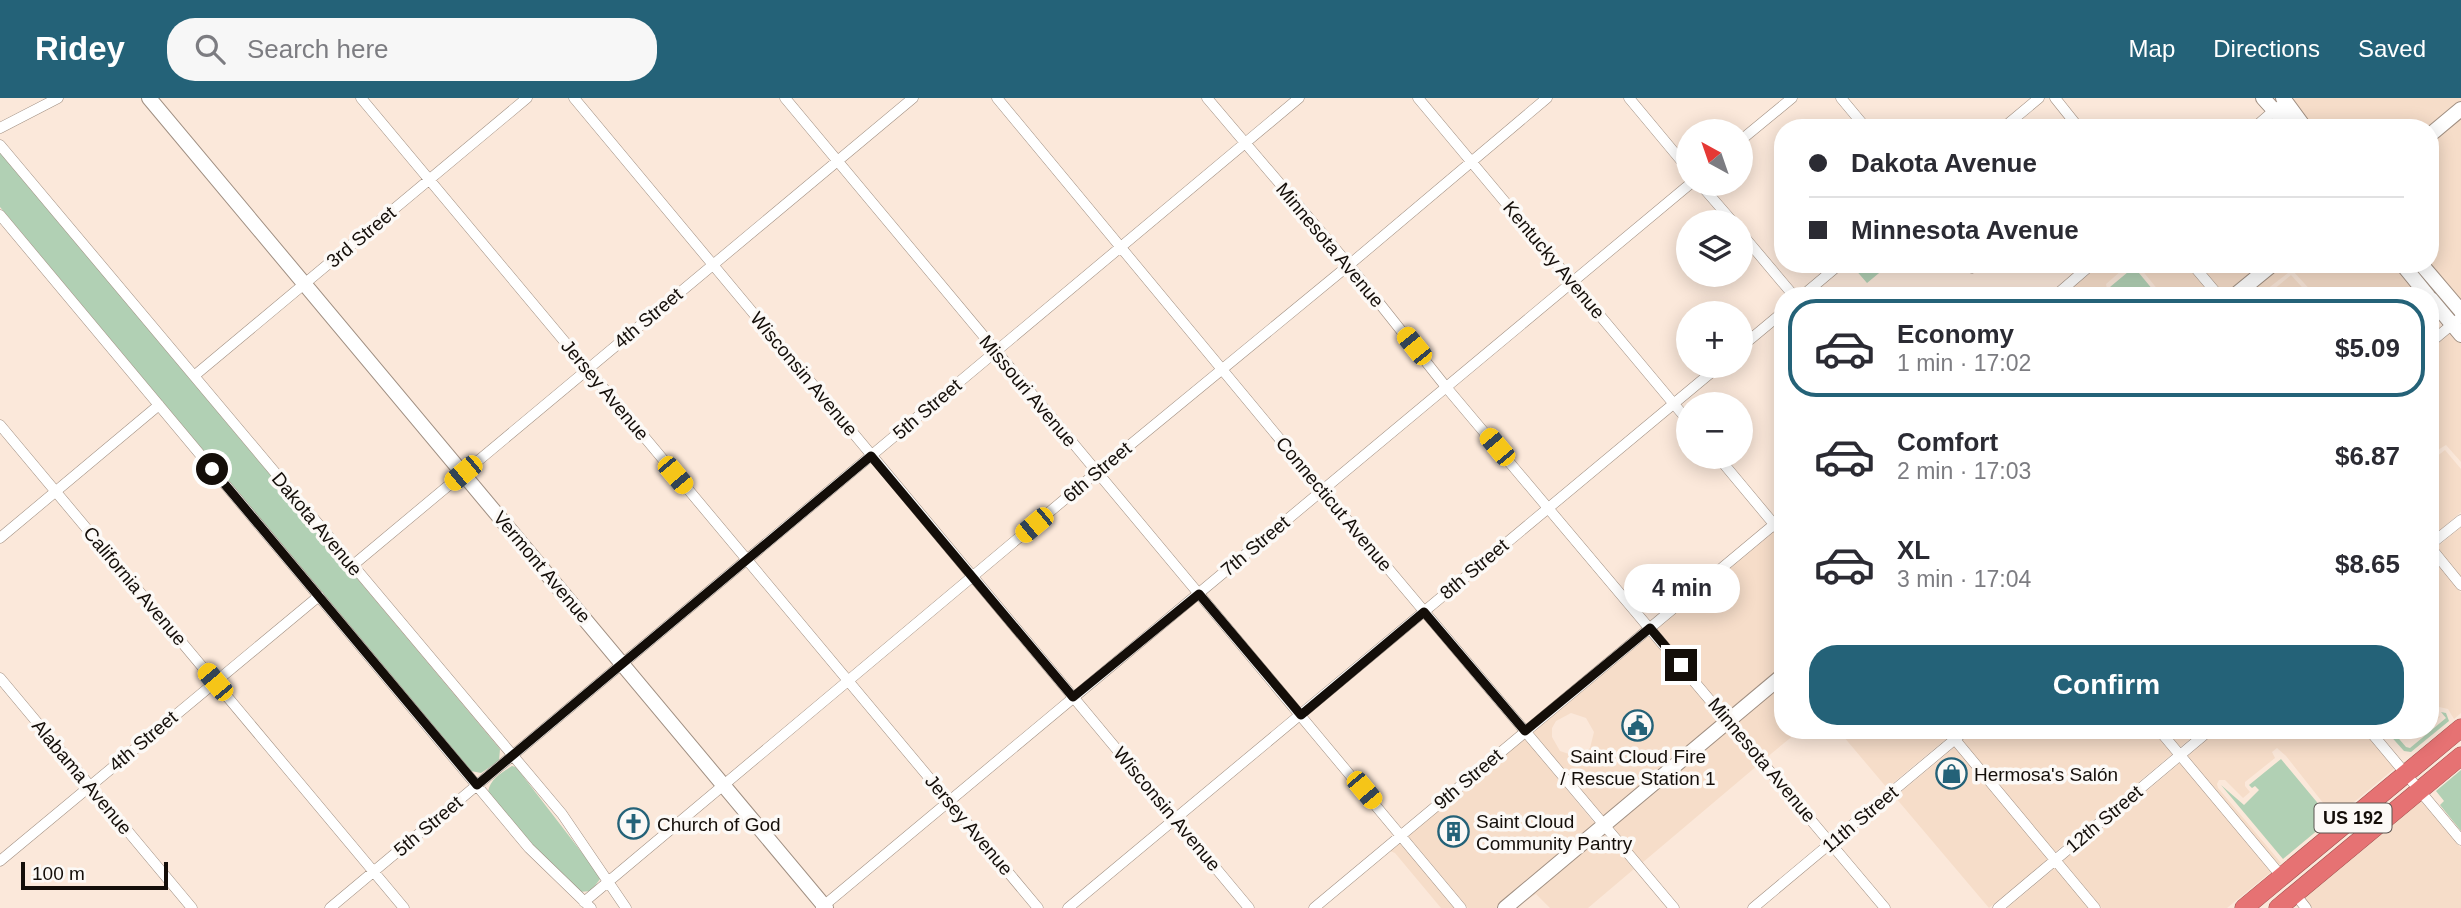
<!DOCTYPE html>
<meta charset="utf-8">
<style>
:root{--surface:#fff;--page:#f7f7f7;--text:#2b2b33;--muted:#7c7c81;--line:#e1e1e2;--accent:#246278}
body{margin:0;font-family:Helvetica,sans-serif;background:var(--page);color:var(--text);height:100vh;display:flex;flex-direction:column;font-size:26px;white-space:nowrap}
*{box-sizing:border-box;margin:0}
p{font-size:23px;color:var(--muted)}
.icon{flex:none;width:38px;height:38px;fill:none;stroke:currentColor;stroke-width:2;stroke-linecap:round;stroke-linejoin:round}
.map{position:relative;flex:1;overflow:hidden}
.panel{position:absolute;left:1774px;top:189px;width:665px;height:452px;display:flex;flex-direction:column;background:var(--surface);border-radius:28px;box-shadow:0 4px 18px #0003}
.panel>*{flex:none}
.top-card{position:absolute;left:1774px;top:21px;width:665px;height:154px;border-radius:28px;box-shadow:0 4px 18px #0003;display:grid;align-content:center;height:154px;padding:0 35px;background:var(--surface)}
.needle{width:46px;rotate:320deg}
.tools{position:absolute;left:1676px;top:21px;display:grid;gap:14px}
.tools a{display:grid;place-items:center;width:77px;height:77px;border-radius:50%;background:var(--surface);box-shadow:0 4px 18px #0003;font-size:35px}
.scale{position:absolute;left:21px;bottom:18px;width:147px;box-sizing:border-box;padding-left:7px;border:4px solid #140e09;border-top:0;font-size:19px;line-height:24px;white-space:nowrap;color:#140e09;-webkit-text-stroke:5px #fcf9f6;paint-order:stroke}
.end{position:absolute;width:32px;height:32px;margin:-16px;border:9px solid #140e09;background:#fff;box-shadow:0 0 0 4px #fff}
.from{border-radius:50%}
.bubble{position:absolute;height:49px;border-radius:24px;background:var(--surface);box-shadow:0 4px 18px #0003;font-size:23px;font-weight:800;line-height:49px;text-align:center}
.car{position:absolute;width:21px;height:42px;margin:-21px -10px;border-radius:9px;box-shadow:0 0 5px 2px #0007;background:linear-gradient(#f5c518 24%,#345 0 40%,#f5c518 0 76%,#345 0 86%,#f5c518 0)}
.top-card b{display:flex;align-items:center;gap:24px;height:66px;font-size:26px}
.top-card b+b{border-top:2px solid var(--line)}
.top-card i{width:18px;height:18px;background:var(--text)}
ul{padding:12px 0 0;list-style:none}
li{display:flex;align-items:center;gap:21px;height:98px;margin:0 14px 10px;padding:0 21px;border:4px solid transparent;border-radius:28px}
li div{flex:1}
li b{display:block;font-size:26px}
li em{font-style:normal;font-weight:800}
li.on{border-color:var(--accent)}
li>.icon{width:63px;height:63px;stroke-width:1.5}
.button{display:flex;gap:14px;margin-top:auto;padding:14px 35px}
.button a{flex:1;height:80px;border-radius:28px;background:var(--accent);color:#fff;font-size:28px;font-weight:800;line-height:80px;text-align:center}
header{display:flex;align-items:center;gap:42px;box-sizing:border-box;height:98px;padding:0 35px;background:var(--accent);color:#fff}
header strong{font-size:33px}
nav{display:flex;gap:38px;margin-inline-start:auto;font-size:24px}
.search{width:490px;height:63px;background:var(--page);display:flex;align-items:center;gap:18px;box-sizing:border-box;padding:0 24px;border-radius:28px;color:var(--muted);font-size:26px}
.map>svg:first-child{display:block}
</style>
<header>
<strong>Ridey</strong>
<div class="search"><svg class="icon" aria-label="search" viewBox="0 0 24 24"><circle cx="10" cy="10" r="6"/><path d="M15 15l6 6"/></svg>Search here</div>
<nav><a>Map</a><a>Directions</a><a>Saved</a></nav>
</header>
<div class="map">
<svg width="2461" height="810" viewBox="0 0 2461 810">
<rect width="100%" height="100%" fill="#fbe8da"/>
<!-- built -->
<path fill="#f6ddc9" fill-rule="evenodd" d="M2295,0H2461V4L2429,30H2311L2291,4Z
M2461,19V205L2428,166H2431V43Z
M2101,166H2129L2106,186L2107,191L2112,198H2063Z
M2137,166H2185L2212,198H2163Z
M2199,166H2264L2225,198Z
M2282,166H2395L2422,198H2316L2292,172L2258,198H2243Z
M2291,177L2310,198H2266Z
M2452,234L2461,245V364L2446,347L2436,353L2431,347V251Z
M2445,352L2461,371V414L2431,440V354L2436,359Z
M2461,429V479L2437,449Z
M1774,434L1783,445V570L1728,616L1657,531Z
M2431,458L2461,495V615L2454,621L2448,611L2439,609L2437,614L2440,619L2431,626Z
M1650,537L1721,622L1604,721L1533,634ZM1571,615L1586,620L1594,634L1590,650L1583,656L1575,658L1560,653L1552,639V630L1556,623Z
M1783,585V632H1800L1766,660L1736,624Z
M1728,631L1758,667L1642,765L1611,729Z
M1838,632H1940L1947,640L1887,690Z
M1976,632H2152L2172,656L2055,754L1962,643Z
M2165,632H2201L2180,649Z
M2219,632H2362L2395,670L2335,720L2286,658L2277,650L2272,654L2275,660L2245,684V688L2250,694L2243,700L2225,682H2219L2217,686L2218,690L2281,765L2278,767L2188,658Z
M1525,641L1596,727L1496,810H1468L1408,738Z
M1955,649L2048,761L1989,810L1895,699Z
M2180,665L2271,774L2227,810H2102L2063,763Z
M2421,701L2461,750V810H2312L2304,799Z
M1604,736L1634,771L1588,810H1550L1536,796L1514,810Z
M1401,745L1454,810H1441L1395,755L1390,753Z
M2055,770L2089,810H2007Z"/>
<!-- green -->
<path fill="#b1d0b4" d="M0,54L500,651L499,663L481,675L471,673L0,109Z
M1859,166H1890L1867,185L1854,170Z
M2134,169L2158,198H2117L2110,189Z
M2441,614L2446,615L2449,623L2411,654L2404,653L2387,634L2388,632H2397L2394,635L2406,649L2410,650L2446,620Z
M2276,655L2331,721L2283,761L2221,687L2244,707L2259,692L2255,688L2252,690L2249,687L2281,661Z
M512,668L516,669L596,773L600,781L591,793L579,794L536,751L488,694C490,681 501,675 512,668Z
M2461,672V733L2440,707L2444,703L2436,693Z"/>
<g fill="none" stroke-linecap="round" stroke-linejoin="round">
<defs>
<path id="street" d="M361,0L1038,810
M574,0L1249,810
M785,0L1461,810
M997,0L1322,392L1674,810
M1207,0L1349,167L1446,289L1885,810
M1418,0L1689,324
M1629,0L1689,72
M1841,0L1866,30
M2055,0L2079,30
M0,30L58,0
M2003,30L2039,0
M2254,30L2278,9
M1741,42L1792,0
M0,47L562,716L626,810
M1700,86L1733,124
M0,117L529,750L591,810
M1741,135L1794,198
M1971,166L1972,170
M2192,166L2219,198
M1802,198L1840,166
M2055,198L2092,166
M2431,244L2461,219
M1741,249L1783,214
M194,278L527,0
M0,327L404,810
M1718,359L1783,437
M0,440L159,307
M2431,446L2461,422
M2431,450L2461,487
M352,468L913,0
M0,580L192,810
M1947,632L2095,810
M2159,632L2282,779
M2369,632L2461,742
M0,763L319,498
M2295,796L2306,810
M584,804L1096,375L1349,167L1547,0
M330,810L1299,0
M821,810L1690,86
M1068,810L1719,268
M1314,810L1783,419
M1753,810L1966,632
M1998,810L2210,632"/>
<path id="secondary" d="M149,0L826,810
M2263,0L2290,30
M2283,0L2305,30
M2431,36L2461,11
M2402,166L2428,198
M2421,166L2461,213
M2234,198L2273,166
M2431,201L2461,237
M1505,810L1783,577"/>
<path id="highway" d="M2244,810L2461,630
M2278,810L2461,658"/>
</defs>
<!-- street casing -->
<use href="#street" stroke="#a08f82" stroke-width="11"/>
<!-- secondary casing -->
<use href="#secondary" stroke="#a08f82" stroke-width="16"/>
<!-- highway casing -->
<use href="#highway" stroke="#9c4f4e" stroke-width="19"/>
<!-- street -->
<use href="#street" stroke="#fff" stroke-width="10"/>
<!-- secondary -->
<use href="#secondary" stroke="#fff" stroke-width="14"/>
<!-- highway -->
<use href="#highway" stroke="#e67273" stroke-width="18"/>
</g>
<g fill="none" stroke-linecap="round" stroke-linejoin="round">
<!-- route -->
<path stroke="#140e09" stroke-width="9" d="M212,371L477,687L871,358L1073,599L1199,496L1301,617L1424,514L1525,633L1650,530L1681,567"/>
</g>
<!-- icons -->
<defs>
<symbol id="civic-ring" viewBox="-11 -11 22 22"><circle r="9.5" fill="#fcf9f6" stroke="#246278" stroke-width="1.5"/><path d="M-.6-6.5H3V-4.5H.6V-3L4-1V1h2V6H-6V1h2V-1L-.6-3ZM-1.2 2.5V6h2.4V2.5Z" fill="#246278"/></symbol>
<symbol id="shop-ring" viewBox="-11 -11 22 22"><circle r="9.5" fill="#fcf9f6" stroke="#246278" stroke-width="1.5"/><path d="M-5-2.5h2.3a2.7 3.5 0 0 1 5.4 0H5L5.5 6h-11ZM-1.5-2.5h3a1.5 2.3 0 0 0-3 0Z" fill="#246278"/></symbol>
<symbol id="church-ring" viewBox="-11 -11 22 22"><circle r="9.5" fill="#fcf9f6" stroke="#246278" stroke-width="1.5"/><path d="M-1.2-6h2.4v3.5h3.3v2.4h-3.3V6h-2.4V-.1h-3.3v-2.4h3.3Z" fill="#246278"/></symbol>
<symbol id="building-ring" viewBox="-11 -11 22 22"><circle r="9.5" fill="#fcf9f6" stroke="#246278" stroke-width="1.5"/><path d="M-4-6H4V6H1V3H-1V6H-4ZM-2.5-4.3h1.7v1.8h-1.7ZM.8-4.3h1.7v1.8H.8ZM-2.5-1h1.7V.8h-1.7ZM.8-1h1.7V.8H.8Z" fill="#246278"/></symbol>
</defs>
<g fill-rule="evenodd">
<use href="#civic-ring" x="1620" y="610" width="35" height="35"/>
<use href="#shop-ring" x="1934" y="658" width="35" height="35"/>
<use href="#church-ring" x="616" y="708" width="35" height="35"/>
<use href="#building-ring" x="1436" y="716" width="35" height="35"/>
</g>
<g text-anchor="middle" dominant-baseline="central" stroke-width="7" stroke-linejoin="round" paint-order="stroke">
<!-- shield labels -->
<rect fill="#fcf9f6" stroke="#5a5450" stroke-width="2" x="2314.5" y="705.5" width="77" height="29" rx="5"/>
<g font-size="18" font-weight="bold" fill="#140e09">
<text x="2353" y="720">US 192</text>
</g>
<!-- street labels -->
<g font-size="19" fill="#140e09" stroke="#fcf9f6">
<text transform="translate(361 139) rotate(-40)">3rd Street</text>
<text transform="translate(1330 147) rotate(50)">Minnesota Avenue</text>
<text transform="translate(1554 162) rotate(50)">Kentucky Avenue</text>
<text transform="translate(648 220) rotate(-40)">4th Street</text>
<text transform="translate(804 276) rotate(50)">Wisconsin Avenue</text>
<text transform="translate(605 292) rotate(50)">Jersey Avenue</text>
<text transform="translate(1028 293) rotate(50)">Missouri Avenue</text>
<text transform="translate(927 311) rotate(-40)">5th Street</text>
<text transform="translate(1097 374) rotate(-40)">6th Street</text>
<text transform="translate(1334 406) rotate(50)">Connecticut Avenue</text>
<text transform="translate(317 426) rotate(50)">Dakota Avenue</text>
<text transform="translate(1255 448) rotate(-40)">7th Street</text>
<text transform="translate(542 469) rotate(50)">Vermont Avenue</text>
<text transform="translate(1474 471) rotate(-40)">8th Street</text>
<text transform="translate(135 488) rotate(50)">California Avenue</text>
<text transform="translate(143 643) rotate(-40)">4th Street</text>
<text transform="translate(1762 662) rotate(50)">Minnesota Avenue</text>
<text transform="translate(82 679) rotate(50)">Alabama Avenue</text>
<text transform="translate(1468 681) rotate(-40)">9th Street</text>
<text transform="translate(1167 711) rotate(50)">Wisconsin Avenue</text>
<text transform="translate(1860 721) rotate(-40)">11th Street</text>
<text transform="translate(2104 721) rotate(-40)">12th Street</text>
<text transform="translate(969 727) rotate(50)">Jersey Avenue</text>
<text transform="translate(428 728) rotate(-40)">5th Street</text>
</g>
<!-- poi labels -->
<g font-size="19" fill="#140e09" stroke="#fcf9f6" text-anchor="start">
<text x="1638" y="658" text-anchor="middle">Saint Cloud Fire<tspan x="1638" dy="22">/ Rescue Station 1</tspan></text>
<text x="1974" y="676">Hermosa's Salón</text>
<text x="1476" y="723">Saint Cloud<tspan x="1476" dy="22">Community Pantry</tspan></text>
<text x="657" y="726">Church of God</text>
</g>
</g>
</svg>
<div class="tools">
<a><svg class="needle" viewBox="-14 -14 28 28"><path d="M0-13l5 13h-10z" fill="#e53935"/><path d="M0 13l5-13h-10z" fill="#7c7c81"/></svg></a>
<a><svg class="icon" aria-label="layers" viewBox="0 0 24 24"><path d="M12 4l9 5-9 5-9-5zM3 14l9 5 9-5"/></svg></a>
<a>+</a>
<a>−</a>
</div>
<div class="scale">100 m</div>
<i class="end from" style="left:212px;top:371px"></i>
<i class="end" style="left:1681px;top:567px"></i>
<div class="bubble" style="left:1624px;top:466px;width:116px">4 min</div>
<i class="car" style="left:1414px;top:248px;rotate:321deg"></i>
<i class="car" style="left:1497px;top:349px;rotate:320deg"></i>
<i class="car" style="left:463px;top:375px;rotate:230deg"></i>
<i class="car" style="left:675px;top:377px;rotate:140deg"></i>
<i class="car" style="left:1034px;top:427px;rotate:230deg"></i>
<i class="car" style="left:215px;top:584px;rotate:320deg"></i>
<i class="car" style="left:1364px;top:692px;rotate:140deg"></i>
<div class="top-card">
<b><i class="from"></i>Dakota Avenue</b>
<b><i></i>Minnesota Avenue</b>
</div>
<section class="panel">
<ul>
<li class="on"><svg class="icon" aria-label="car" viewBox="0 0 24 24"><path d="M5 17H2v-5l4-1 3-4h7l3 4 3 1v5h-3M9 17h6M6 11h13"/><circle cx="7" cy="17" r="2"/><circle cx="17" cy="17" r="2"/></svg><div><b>Economy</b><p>1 min · 17:02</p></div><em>$5.09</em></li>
<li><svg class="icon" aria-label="car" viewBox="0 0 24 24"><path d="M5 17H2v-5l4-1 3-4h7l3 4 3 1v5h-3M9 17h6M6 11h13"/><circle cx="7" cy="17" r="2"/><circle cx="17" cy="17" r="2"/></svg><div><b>Comfort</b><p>2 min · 17:03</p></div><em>$6.87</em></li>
<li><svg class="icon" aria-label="car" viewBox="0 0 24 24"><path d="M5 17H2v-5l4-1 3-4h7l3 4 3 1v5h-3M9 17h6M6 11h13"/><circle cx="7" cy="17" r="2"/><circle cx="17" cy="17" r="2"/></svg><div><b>XL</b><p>3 min · 17:04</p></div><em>$8.65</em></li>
</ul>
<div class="button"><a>Confirm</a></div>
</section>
</div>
